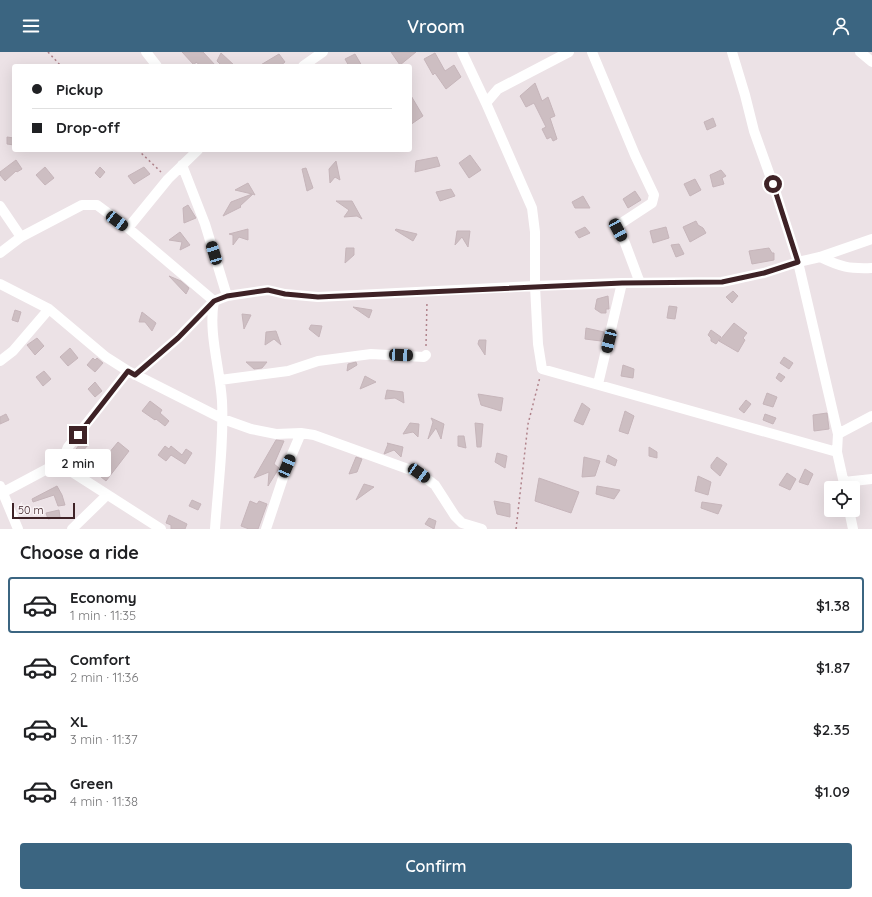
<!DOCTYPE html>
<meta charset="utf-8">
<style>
:root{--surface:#fff;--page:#f2f2f2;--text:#202124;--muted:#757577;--line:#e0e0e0;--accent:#3b6581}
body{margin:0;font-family:Quicksand,sans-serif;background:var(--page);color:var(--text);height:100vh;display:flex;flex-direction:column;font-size:15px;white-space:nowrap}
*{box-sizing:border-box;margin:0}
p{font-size:13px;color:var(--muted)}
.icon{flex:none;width:22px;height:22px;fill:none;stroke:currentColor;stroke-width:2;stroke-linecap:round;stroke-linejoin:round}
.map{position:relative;height:477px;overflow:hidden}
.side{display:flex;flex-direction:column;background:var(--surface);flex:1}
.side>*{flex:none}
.top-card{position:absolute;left:12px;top:12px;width:400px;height:88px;border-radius:4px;box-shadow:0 4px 16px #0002;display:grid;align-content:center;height:88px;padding:0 20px;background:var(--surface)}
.buttons{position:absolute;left:824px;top:429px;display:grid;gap:8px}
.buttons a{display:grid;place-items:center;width:36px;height:36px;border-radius:4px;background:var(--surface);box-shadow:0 4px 16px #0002;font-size:20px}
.scale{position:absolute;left:12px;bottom:10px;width:63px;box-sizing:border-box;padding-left:4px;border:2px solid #3e2226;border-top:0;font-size:11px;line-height:14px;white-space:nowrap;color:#3e2226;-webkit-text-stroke:3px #f9f3f5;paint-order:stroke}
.end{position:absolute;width:18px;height:18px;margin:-9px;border:5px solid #3e2226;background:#fff;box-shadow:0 0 0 2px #fff}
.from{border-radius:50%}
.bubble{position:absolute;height:28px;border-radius:4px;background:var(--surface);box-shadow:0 4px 16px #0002;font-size:13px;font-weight:600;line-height:28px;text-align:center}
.car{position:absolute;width:12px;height:24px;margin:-12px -6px;border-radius:5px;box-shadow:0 0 3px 1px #0007;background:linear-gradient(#222 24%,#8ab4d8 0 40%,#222 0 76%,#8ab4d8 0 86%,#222 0)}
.top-card b{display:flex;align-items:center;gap:14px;height:38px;font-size:15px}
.top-card b+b{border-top:1px solid var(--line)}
.top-card i{width:10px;height:10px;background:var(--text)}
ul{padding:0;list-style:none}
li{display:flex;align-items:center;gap:12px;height:56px;margin:0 8px 6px;padding:0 12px;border:2px solid transparent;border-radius:4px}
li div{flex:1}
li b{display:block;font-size:15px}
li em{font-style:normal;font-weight:600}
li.active{border-color:var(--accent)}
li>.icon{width:36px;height:36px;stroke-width:1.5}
h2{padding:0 20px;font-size:18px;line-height:48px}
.button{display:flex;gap:8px;margin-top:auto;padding:8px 20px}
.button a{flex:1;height:46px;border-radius:4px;background:var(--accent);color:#fff;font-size:16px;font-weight:600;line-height:46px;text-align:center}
header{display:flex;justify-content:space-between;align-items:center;height:52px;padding:0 20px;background:var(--accent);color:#fff;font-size:18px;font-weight:600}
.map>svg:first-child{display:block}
</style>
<header><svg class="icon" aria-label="menu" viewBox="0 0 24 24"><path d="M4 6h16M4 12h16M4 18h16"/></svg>Vroom<svg class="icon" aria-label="person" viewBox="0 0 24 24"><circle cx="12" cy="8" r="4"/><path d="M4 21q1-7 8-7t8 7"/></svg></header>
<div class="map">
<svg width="872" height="477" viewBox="0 0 872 477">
<rect width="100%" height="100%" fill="#ece2e6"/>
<!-- building -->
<path fill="#cdbec2" stroke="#c6b5ba" d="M182,0H203L216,14H201L196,10L194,13Z
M391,0H416L400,13Z
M221,1L235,14H222L217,9Z
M435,1L445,19L454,13L461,25L446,37L435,21L433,23L424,7Z
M279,2L285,10L280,14H259Z
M355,2L362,14H349L345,7Z
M535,31L542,49L548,45L555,64L550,66L557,87L553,89L551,85L547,87L542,77L546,75L534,51L526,55L520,44Z
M410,42L423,64L410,73Z
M713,66L716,74L707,78L704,70Z
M7,85L14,86V93L7,92Z
M470,103L481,118L469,126L459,111Z
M437,105L440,114L415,120L416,109Z
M16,108L22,117L17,120L16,119L5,129L0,123V120Z
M336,109L340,128L335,125L330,131L329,117Z
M45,115L54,126L45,133L36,123Z
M100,115L105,120L100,126L95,121Z
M144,115L150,122L134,132L128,124Z
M306,116L313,136L307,139L302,117Z
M721,118L726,124L722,126L724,132L713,135L710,123Z
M695,127L701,138L690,144L684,132Z
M248,131L255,143L253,142L240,154L241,155L223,164L231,150L252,142L235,138Z
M451,137L455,144L440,149L436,140Z
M635,139L641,148L628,156L623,147Z
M583,144L590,156H575L572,150Z
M336,149H352L362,167L357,164L344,165L349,158Z
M188,153L196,166L184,171L183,156Z
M696,169L698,173L703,176L706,181L690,190L683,175Z
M585,175L590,181L579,186L575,180Z
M666,175L669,186L653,191L650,179Z
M248,177V188L239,185L233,193V183L229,182Z
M396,177L417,182L413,189L395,178Z
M457,179H470L468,195L462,185L455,193Z
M180,180L190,193L180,198L182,190L169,188Z
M679,192L684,202L676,205L671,193Z
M346,196H354V203L345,211Z
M769,196L772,201H774V208L752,212L749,199Z
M169,224L181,229L189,236L186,242Z
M733,239L738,244L732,251L726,245Z
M608,244L609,257H606V261H601L595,257L597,247Z
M669,254L677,255L675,267L667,266Z
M353,255L372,258L369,266Z
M15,258L21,260L18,270L12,268Z
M142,260L156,271L152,279L145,270H139Z
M242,262L251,263L244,277Z
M734,271L747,281L743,286L745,288L738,300L719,289Z
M311,273L322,274L319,285L309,277Z
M586,276L604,280L601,289L585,287Z
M711,278L721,285L716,292L711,289V286L708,283Z
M276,279L281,293L274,287L265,293L266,280Z
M37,286L44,294L35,303L27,293Z
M479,288H486L485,303L478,292Z
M70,296L78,306L68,314L60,305Z
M784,305L793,311L789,317L780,311Z
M93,306L95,308L97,306L103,311L95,320L87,313Z
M246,310H267L262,316L254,317Z
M356,310L357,313L347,319L348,312Z
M623,313L634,317L633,326L621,324Z
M44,319L51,327L43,334L36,325Z
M779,321L785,325L781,330L776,326Z
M365,324L376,330L360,337Z
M95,330L102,339L95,345L88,337Z
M387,338L403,340L404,351L395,346L385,347Z
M767,341L777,345L773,355L763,352Z
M478,342L503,346L501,359L481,353Z
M746,348L751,352L744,361L739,357Z
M150,349L162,358L160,361L169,369L165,374L156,367L155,368L142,359Z
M582,351L590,357L583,373L574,369Z
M625,359L634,364L628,382L619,379Z
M827,361L829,377L814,379L813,363Z
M6,362L9,368L0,372V365Z
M765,362L776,366L773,372L763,368Z
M431,366L444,372L441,387L436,376L428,387L433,370Z
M410,371L419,372L418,385L413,380L403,382Z
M475,371L483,372L481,395H477Z
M458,384H464L466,396L458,394Z
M84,387L89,392L81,401L76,397Z
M276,388L284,389L274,412L279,416L268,434L269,420L254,426Z
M118,390L129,399L106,429L94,419Z
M387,391L403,395L401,405L394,398L384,402L388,392Z
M165,394L169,397L171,394L182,403L186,397L192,401L185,412L171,403L166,409L158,403Z
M649,395L657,400V406L649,404Z
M497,401L507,404L505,416L495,410Z
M608,403L617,408L615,414L606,410Z
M356,405L362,407L357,420L349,422Z
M584,405L600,409L595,424L582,425Z
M717,405L727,412L720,424L711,416V413Z
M805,417L813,422L808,433L799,430Z
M787,421L796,427L790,438L779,433Z
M698,424L711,430L708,443L695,439Z
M539,426L579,440L571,461L535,449Z
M364,432L374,435L356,448Z
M57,434L62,443L65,453L58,454L54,443L33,450L32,447Z
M597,434L620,438L614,447L596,442Z
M192,448L201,452L198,458L189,454Z
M250,449L257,452L259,449L267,452L258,477H249L241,474Z
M494,449L510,452V465L497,462Z
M702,450L722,453L718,462L701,456Z
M59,458L60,465L48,467L46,461Z
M169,463L187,472L185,477H171V473L166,471Z
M429,466L436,469L434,477L425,472Z"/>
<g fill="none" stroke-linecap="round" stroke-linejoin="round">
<!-- path -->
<path stroke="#b0838b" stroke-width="1.5" stroke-dasharray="2 3" stroke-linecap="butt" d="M48,0L61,14
M138,98L161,120
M426,294L427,249
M516,477L528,372L540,325"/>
<!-- minor -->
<path stroke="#fff" stroke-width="10" d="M146,0L157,14
M462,0L486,51L532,156L535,180V234L538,292L542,317L837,400
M592,0L635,103L654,143L652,151L620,172L618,178L625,191L640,231
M732,0L745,43L754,79L773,132L798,210L838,382L837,400L845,436
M860,0L872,10
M303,14L323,0
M486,51L498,37L569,0
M182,113L205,172L227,244
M0,154L21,185
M128,176L168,127L198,98
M0,201L21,185L82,153H97L128,176L214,249
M820,205C841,215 849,217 872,216
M0,232L49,257L106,305L128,319L223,367L251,377L276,382L301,381L314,383L419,421L435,433L455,464L462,471L482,477
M214,249C208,281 220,316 222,349C224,390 218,435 215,477
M0,309L13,299L49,257
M135,323L178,286L214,249L227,244L268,238L285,242L318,245L535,234L622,231L722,230L764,221L798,210L820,205L872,187
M220,328L288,319L318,309L371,302L424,305L426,303
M598,332L622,231
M838,382L872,364
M62,409L68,395L128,319
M844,430L872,427
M0,434L18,477
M0,442L62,409L72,420L161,477
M849,458L853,477
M72,477L107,443
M266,477L287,414L301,381"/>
</g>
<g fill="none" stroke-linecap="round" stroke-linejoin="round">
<!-- route -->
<path stroke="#3e2226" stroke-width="5" d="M78,383L128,319L135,323L178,286L214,249L227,244L268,238L285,242L318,245L622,231L722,230L764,221L798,210L773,132"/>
</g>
</svg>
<div class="buttons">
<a><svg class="icon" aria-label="locate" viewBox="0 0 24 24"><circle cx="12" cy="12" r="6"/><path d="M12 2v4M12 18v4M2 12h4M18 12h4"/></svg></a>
</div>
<div class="scale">50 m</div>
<i class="end from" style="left:773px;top:132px"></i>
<i class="end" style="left:78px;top:383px"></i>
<div class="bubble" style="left:45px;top:397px;width:66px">2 min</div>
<i class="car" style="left:117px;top:169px;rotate:127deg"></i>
<i class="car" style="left:618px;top:178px;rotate:152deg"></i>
<i class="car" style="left:214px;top:201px;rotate:343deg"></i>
<i class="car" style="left:609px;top:289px;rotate:194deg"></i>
<i class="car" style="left:401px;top:303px;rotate:93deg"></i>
<i class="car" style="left:287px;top:414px;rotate:23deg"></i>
<i class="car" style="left:419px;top:421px;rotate:125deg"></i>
<div class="top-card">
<b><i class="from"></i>Pickup</b>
<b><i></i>Drop-off</b>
</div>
</div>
<section class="side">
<h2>Choose a ride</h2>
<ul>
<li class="active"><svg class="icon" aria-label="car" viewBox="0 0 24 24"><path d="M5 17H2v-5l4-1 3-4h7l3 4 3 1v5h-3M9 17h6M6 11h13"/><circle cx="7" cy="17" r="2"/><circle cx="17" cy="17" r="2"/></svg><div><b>Economy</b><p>1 min · 11:35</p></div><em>$1.38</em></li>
<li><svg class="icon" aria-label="car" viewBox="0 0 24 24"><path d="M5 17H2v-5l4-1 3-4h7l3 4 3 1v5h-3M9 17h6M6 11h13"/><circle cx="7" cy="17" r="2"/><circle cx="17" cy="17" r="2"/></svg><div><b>Comfort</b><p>2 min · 11:36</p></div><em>$1.87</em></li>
<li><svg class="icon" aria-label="car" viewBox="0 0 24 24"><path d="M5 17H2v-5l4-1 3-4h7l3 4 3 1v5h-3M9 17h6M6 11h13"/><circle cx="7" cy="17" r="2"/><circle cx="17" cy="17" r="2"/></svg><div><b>XL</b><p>3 min · 11:37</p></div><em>$2.35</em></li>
<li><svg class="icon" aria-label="car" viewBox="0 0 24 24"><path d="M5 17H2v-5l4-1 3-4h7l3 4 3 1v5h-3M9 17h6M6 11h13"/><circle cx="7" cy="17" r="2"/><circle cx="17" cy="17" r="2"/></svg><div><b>Green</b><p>4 min · 11:38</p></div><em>$1.09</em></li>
</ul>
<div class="button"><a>Confirm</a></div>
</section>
